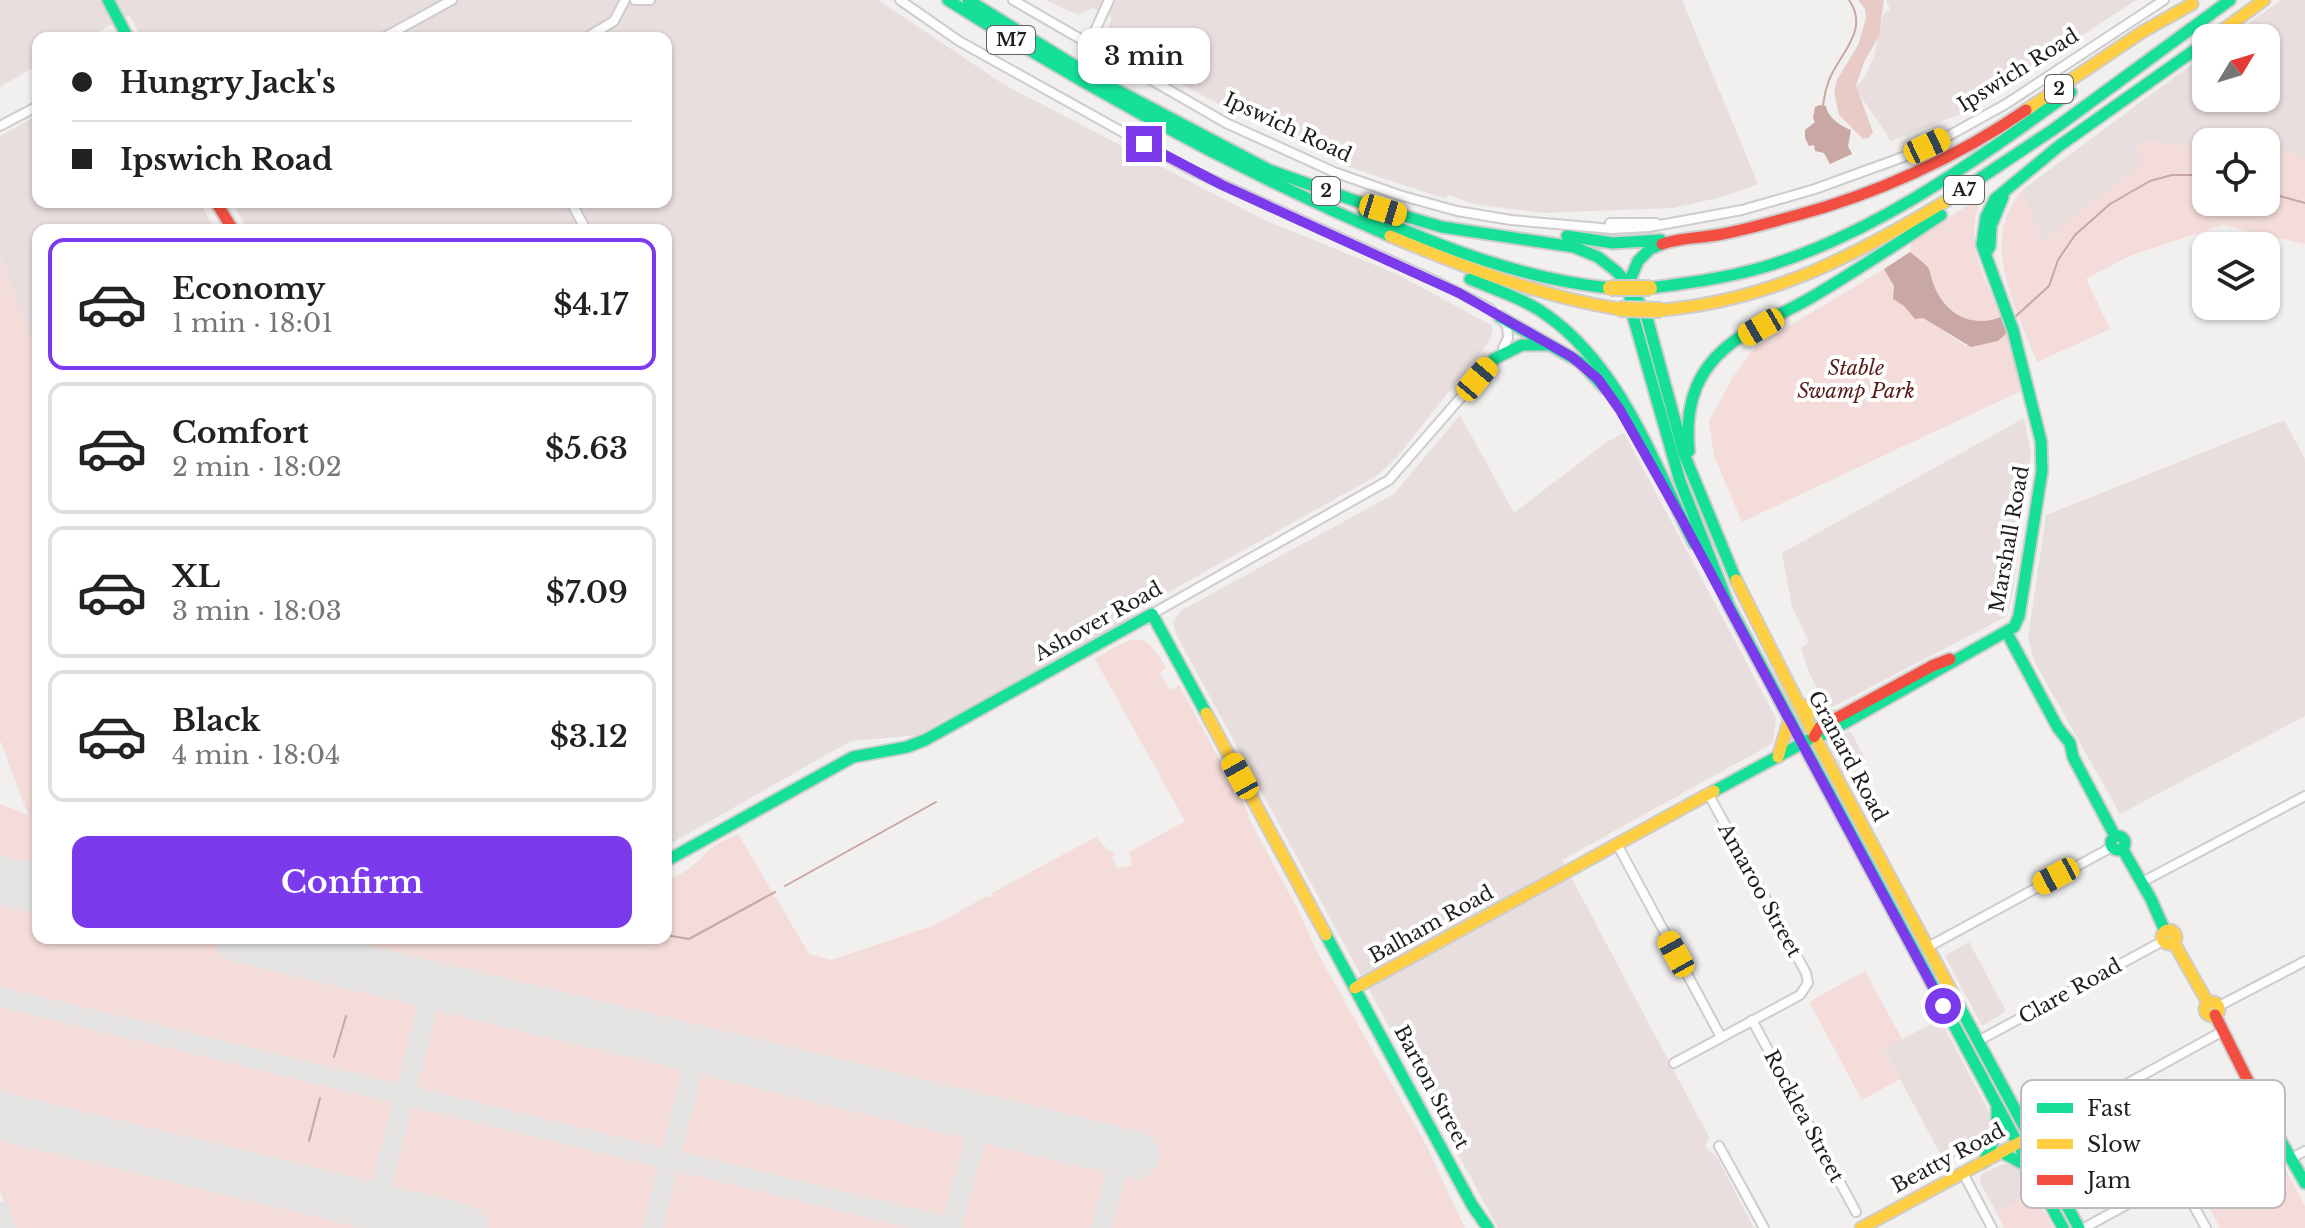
<!DOCTYPE html>
<meta charset="utf-8">
<style>
:root{--surface:#fff;--page:#f2f2f2;--text:#222;--muted:#767676;--line:#e0e0e0;--accent:#7c3aed}
body{margin:0;font-family:"Libre Baskerville",serif;background:var(--page);color:var(--text);height:100vh;display:flex;flex-direction:column;font-size:30px;white-space:nowrap}
*{box-sizing:border-box;margin:0}
p{font-size:26px;color:var(--muted)}
.icon{flex:none;width:44px;height:44px;fill:none;stroke:currentColor;stroke-width:2;stroke-linecap:round;stroke-linejoin:round}
.map{position:relative;flex:1;overflow:hidden}
.details{position:absolute;left:32px;top:224px;width:640px;height:720px;display:flex;flex-direction:column;background:var(--surface);border-radius:16px;box-shadow:0 2px 6px #0004}
.details>*{flex:none}
.banner{position:absolute;left:32px;top:32px;width:640px;height:176px;border-radius:16px;box-shadow:0 2px 6px #0004;display:grid;align-content:center;height:176px;padding:0 40px;background:var(--surface)}
.needle{width:52px;rotate:52deg}
.buttons{position:absolute;left:2192px;top:24px;display:grid;gap:16px}
.buttons a{display:grid;place-items:center;width:88px;height:88px;border-radius:16px;background:var(--surface);box-shadow:0 2px 6px #0004;font-size:40px}
.end{position:absolute;width:36px;height:36px;margin:-18px;border:10px solid #7c3aed;background:#fff;box-shadow:0 0 0 4px #fff}
.from{border-radius:50%}
.bubble{position:absolute;height:56px;border-radius:16px;background:var(--surface);box-shadow:0 2px 6px #0004;font-size:26px;font-weight:600;line-height:56px;text-align:center}
.car{position:absolute;width:24px;height:48px;margin:-24px -12px;border-radius:10px;box-shadow:0 0 6px 2px #0007;background:linear-gradient(#f5c518 24%,#345 0 40%,#f5c518 0 76%,#345 0 86%,#f5c518 0)}
.banner b{display:flex;align-items:center;gap:28px;height:76px;font-size:30px}
.banner b+b{border-top:2px solid var(--line)}
.banner i{width:20px;height:20px;background:var(--text)}
ul{padding:14px 0 0;list-style:none}
li{display:flex;align-items:center;gap:24px;height:132px;margin:0 16px 12px;padding:0 24px;border:4px solid var(--line);border-radius:16px}
li div{flex:1}
li b{display:block;font-size:30px}
li em{font-style:normal;font-weight:600}
li.current{border-color:var(--accent)}
li>.icon{width:72px;height:72px;stroke-width:1.5}
.button{display:flex;gap:16px;margin-top:auto;padding:16px 40px}
.button a{flex:1;height:92px;border-radius:16px;background:var(--accent);color:#fff;font-size:32px;font-weight:600;line-height:92px;text-align:center}
.map>svg:first-child{display:block}
</style>
<div class="map">
<svg width="2305" height="1228" viewBox="0 0 2305 1228">
<rect width="100%" height="100%" fill="#f2efef"/>
<!-- built -->
<path fill="#e7dedd" d="M0,0H878L1003,84L1262,219L1397,274L1491,325L1493,330L1490,340L1397,457L1378,475L1158,598L1102,637L957,717L951,716L918,735L851,741L666,846V230H248L232,202H666V38H142L129,15L87,38H38V65L0,87Z
M1045,0H1682L1758,184L1722,197L1673,208L1542,213L1474,204L1448,195L1446,199L1349,167L1235,113L1111,46L1105,38L1112,17L1093,8L1078,15Z
M1886,0H2136L1965,112L1891,141L1855,88L1864,78L1874,57L1883,15L1890,9Z
M2281,0H2305V158L2288,150L2266,151V142H2206V147L2151,141L2134,145L2144,162L2042,242L2022,190L2206,54V98H2266V38H2228Z
M38,115V202H200L215,230H38V333L31,336L0,254V136Z
M1460,415L1514,513L1607,442L1624,433L1776,718L1773,742L1766,747L1562,860L1709,1137L1705,1146L1718,1159L1754,1228H1498L1175,632L1173,621L1182,610L1394,494Z
M2024,418L2031,453L2013,591L2007,616L1832,707H1826L1808,670L1801,648L1809,642L1792,607L1782,553Z
M2284,420L2305,459V716L2120,814L2035,663L2028,638L2046,515Z
M1850,731L1866,760L1841,774L1831,750L1832,743L1834,739Z
M1969,942L2006,1011L1982,1026L1945,956Z
M1940,1019L1986,1106L1990,1117L1988,1129L1980,1142L1945,1163L1884,1049Z
M2004,1164L2011,1165L2020,1171L2034,1193L1997,1213L1980,1183L1981,1174Z"/>
<!-- green -->
<path fill="#f3dcd9" d="M2151,141L2206,147V202H2266V151L2288,150L2305,158V244L2222,225L2129,256L2086,279L2110,329L2037,362C2016,308 1978,241 2022,190L2042,242L2143,162L2134,145Z
M1983,195C1961,241 1984,274 2001,317C1972,328 1947,315 1935,288C1932,282 1931,275 1929,270C1925,263 1916,257 1910,252L1912,242Z
M0,254L31,336L38,333V938H533L542,940L547,938H666V882C685,872 695,866 708,851C715,844 729,839 738,834L809,954L832,960L935,925L987,896L989,898L993,895L992,893L1096,837L1108,850L1116,854L1112,858L1117,868L1123,866L1127,868L1132,865L1129,852L1185,821L1095,659C1131,639 1142,624 1166,668L1160,672L1170,690L1179,685L1249,814L1248,817L1298,910L1318,954L1426,1145L1465,1228H14L0,1191V1133L33,1141L41,1109L0,1099V804L28,815L0,740Z
M1884,269L1894,286L1893,299L1904,306L1915,318H1923L1966,346L1998,341L2007,333L2021,391L1742,522L1714,456L1709,421L1733,377L1757,345Z
M1865,971L1902,1039L1884,1050L1900,1079L1862,1100L1809,1002Z
M2272,1144L2305,1206V1228H2220L2196,1182Z
M2034,1193L2053,1228H2004L1997,1213Z"/>
<!-- forest -->
<path fill="#e8cbc7" d="M1858,0H1884L1879,36L1864,62L1856,86L1873,132L1869,138L1863,139L1839,115L1834,92L1837,80L1858,45L1866,18L1865,9Z"/>
<!-- water -->
<path fill="#c9a7a2" d="M1820,105L1826,106C1827,117 1842,127 1851,130L1848,146L1852,154L1830,164L1824,153L1815,151L1814,145L1809,146L1805,138V130L1815,122L1813,118L1815,107Z
M1910,252C1916,257 1925,263 1929,269C1931,275 1932,282 1935,288C1947,315 1972,328 2001,317L2007,333L1998,341L1971,347L1923,318L1915,319L1904,306L1893,299L1894,286L1884,269Z"/>
<g fill="none" stroke-linecap="round" stroke-linejoin="round">
<!-- stream -->
<path stroke="#c9a7a2" stroke-width="2" d="M1823,105C1824,97 1826,88 1829,80C1840,53 1870,30 1849,0
M2266,192L2305,203
M2016,316L2049,286L2058,260L2075,235L2110,204L2150,181L2172,175H2206
M785,886L936,802
M666,935L689,939L775,892
M334,1057L346,1016
M309,1141L320,1098"/>
<!-- taxiway -->
<path stroke="#e5e2e2" stroke-width="20" d="M0,997L953,1228
M0,1211L6,1228
M371,1228L433,985
M653,1228L697,1049
M951,1228L981,1118
M1101,1228L1122,1152"/>
<!-- runway -->
<path stroke="#e5e2e2" stroke-width="48" d="M0,880L38,889
M238,938L1135,1155
M0,1116L464,1228"/>
<defs>
<path id="street" d="M635,0H650
M900,0L959,41L1189,169L1438,282L1489,308L1507,325L1508,338L1503,348
M1013,0L1226,123L1334,172L1399,195L1457,211L1511,220L1612,229L1649,227L1742,210L1815,189L1903,157L1950,135L2006,104L2164,0
M383,38L452,0
M586,38L614,21L625,0
M1089,44L1109,0
M0,126L38,106
M571,202L586,230
M1610,223H1656
M1152,614L1389,480L1496,357
M1618,846L1721,1037
M2142,882L2305,796
M1928,947L2112,847
M2219,1006L2305,961
M1752,1020L1856,1212
M1978,1041L2163,941
M1674,1063L1800,995L1808,983L1806,973L1709,795
M2030,1137L2223,1031
M1719,1146L1764,1228
M2291,1158L2305,1151
M1963,1173L1992,1228
M2178,1177L2206,1228
M2084,1228L2265,1129"/>
<path id="fast" d="M108,0L128,38
M948,0C1090,90 1236,169 1390,236
M968,0L1098,80L1275,173
M1269,170L1367,205L1442,227L1574,247L1598,257L1616,271L1631,287L1647,318L1684,454L1736,580
M1946,201L2054,129L2230,0
M1364,213C1444,248 1523,279 1610,288
M1567,236L1613,243L1661,240
M1662,244L1650,249L1638,261L1628,285L1633,316L1680,481L1729,606L2063,1228
M1986,253L1990,246L1991,226L2003,197
M1470,279C1496,290 1525,299 1548,316C1622,369 1654,465 1694,543
M1650,288C1689,283 1726,278 1764,267C1877,233 1976,160 2071,92
M1500,317L1580,362L1605,388
M1494,359L1522,345H1546
M1689,451C1686,421 1690,389 1710,364C1735,332 1778,317 1812,297C1856,271 1898,243 1941,215
M2007,633L2058,728L2070,743L2073,757L2115,836
M1714,791L1814,737L1825,734L2014,627L2019,616L2042,471L2041,441L2013,330L1982,245L1986,217L1995,199L2059,146L2206,42
M2111 843a7 7 0 1 1 14 0a7 7 0 1 1-14 0Z
M2122,848L2151,899L2165,931
M666,861L853,757L907,747L925,740L1152,614L1206,713
M1326,935L1472,1205L1488,1228
M1956,1000L2079,1228
M2277,1134L2305,1183
M2001,1152L2029,1167
M1984,1162L1997,1132V1106"/>
<path id="slow" d="M2212,38L2264,0
M2026,110L2142,32L2192,4
M1390,236C1464,267 1539,296 1619,309
M1661,310C1768,301 1855,256 1946,201
M1736,580L1825,756L1956,1000
M1797,702L1819,714L1836,718
M1206,713L1326,935
M1778,757L1789,721
M2162 937a7 7 0 1 1 14 0a7 7 0 1 1-14 0Z
M2174,943L2208,1003
M1355,988L1714,791
M2205 1009a7 7 0 1 1 14 0a7 7 0 1 1-14 0Z
M1861,1228L2022,1141"/>
<path id="jam" d="M216,202L233,230
M1662,244C1679,238 1699,238 1717,235C1742,231 1768,223 1794,216C1874,195 1958,157 2026,110
M1814,737L1820,727L1932,666L1950,659
M2215,1015L2268,1121"/>
</defs>
<!-- street casing -->
<use href="#street" stroke="#cecccc" stroke-width="12"/>
<!-- fast casing -->
<use href="#fast" stroke="#cecccc" stroke-width="15"/>
<!-- slow casing -->
<use href="#slow" stroke="#cecccc" stroke-width="15"/>
<!-- jam casing -->
<use href="#jam" stroke="#cecccc" stroke-width="15"/>
<!-- street -->
<use href="#street" stroke="#fdfdfd" stroke-width="8"/>
<!-- fast -->
<use href="#fast" stroke="#16e098" stroke-width="11"/>
<!-- slow -->
<use href="#slow" stroke="#ffcf43" stroke-width="11"/>
<!-- jam -->
<use href="#jam" stroke="#f24e42" stroke-width="11"/>
<defs>
<path id="slow-bridge" d="M1610,288H1650
M1619,309L1661,310"/>
</defs>
<!-- slow-bridge casing -->
<use href="#slow-bridge" stroke="#cecdcc" stroke-width="18" stroke-linecap="butt"/>
<!-- slow-bridge -->
<use href="#slow-bridge" stroke="#ffcf43" stroke-width="14"/>
</g>
<g fill="none" stroke-linecap="round" stroke-linejoin="round">
<!-- route -->
<path stroke="#7c3aed" stroke-width="10" d="M1144,144L1222,185L1459,293L1572,357L1598,379L1620,410L1680,516L1943,1006"/>
</g>
<g text-anchor="middle" dominant-baseline="central" stroke-width="8" stroke-linejoin="round" paint-order="stroke">
<!-- shield labels -->
<g fill="#fff" stroke="#636262" stroke-width="2">
<rect x="987" y="26" width="48" height="28" rx="6"/>
<rect x="2045" y="75" width="28" height="28" rx="6"/>
<rect x="1944" y="176" width="40" height="28" rx="6"/>
<rect x="1312" y="177" width="28" height="28" rx="6"/>
</g>
<g font-size="18" font-weight="bold" fill="#201f1e">
<text x="1011" y="40">M7</text>
<text x="2059" y="89">2</text>
<text x="1964" y="190">A7</text>
<text x="1326" y="191">2</text>
</g>
<!-- street labels -->
<g font-size="20" fill="#201f1e" stroke="#fff">
<text transform="translate(2018 70) rotate(-32)">Ipswich Road</text>
<text transform="translate(1288 127) rotate(25)">Ipswich Road</text>
<text transform="translate(2009 539) rotate(-80)">Marshall Road</text>
<text transform="translate(1098 621) rotate(-29)">Ashover Road</text>
<text transform="translate(1848 756) rotate(62)">Granard Road</text>
<text transform="translate(1760 890) rotate(61)">Amaroo Street</text>
<text transform="translate(1431 924) rotate(-29)">Balham Road</text>
<text transform="translate(2070 991) rotate(-29)">Clare Road</text>
<text transform="translate(1432 1087) rotate(62)">Barton Street</text>
<text transform="translate(1804 1116) rotate(62)">Rocklea Street</text>
<text transform="translate(1948 1158) rotate(-28)">Beatty Road</text>
</g>
<!-- park labels -->
<g font-size="20" font-style="italic" fill="#581c17" stroke="#fff">
<text x="1856" y="368">Stable<tspan x="1856" dy="23">Swamp Park</tspan></text>
</g>
</g>
<!-- legend -->
<rect x="2021" y="1080" width="264" height="128" rx="12" fill="#fff" stroke="#bcbcbc" stroke-width="2"/>
<rect x="2037" y="1103" width="36" height="10" fill="#16e098"/>
<rect x="2037" y="1139" width="36" height="10" fill="#ffcf43"/>
<rect x="2037" y="1175" width="36" height="10" fill="#f24e42"/>
<g font-size="22" fill="#201f1e">
<text x="2087" y="1116">Fast</text>
<text x="2087" y="1152">Slow</text>
<text x="2087" y="1188">Jam</text>
</g>
</svg>
<div class="buttons">
<a><svg class="needle" viewBox="-14 -14 28 28"><path d="M0-13l5 13h-10z" fill="#e53935"/><path d="M0 13l5-13h-10z" fill="#767676"/></svg></a>
<a><svg class="icon" aria-label="locate" viewBox="0 0 24 24"><circle cx="12" cy="12" r="6"/><path d="M12 2v4M12 18v4M2 12h4M18 12h4"/></svg></a>
<a><svg class="icon" aria-label="layers" viewBox="0 0 24 24"><path d="M12 4l9 5-9 5-9-5zM3 14l9 5 9-5"/></svg></a>
</div>
<i class="end from" style="left:1943px;top:1006px"></i>
<i class="end" style="left:1144px;top:144px"></i>
<div class="bubble" style="left:1078px;top:28px;width:132px">3 min</div>
<i class="car" style="left:1927px;top:146px;rotate:65deg"></i>
<i class="car" style="left:1383px;top:210px;rotate:107deg"></i>
<i class="car" style="left:1761px;top:327px;rotate:240deg"></i>
<i class="car" style="left:1477px;top:379px;rotate:40deg"></i>
<i class="car" style="left:1240px;top:776px;rotate:331deg"></i>
<i class="car" style="left:2056px;top:876px;rotate:242deg"></i>
<i class="car" style="left:1676px;top:954px;rotate:331deg"></i>
<div class="banner">
<b><i class="from"></i>Hungry Jack's</b>
<b><i></i>Ipswich Road</b>
</div>
<section class="details">
<ul>
<li class="current"><svg class="icon" aria-label="car" viewBox="0 0 24 24"><path d="M5 17H2v-5l4-1 3-4h7l3 4 3 1v5h-3M9 17h6M6 11h13"/><circle cx="7" cy="17" r="2"/><circle cx="17" cy="17" r="2"/></svg><div><b>Economy</b><p>1 min · 18:01</p></div><em>$4.17</em></li>
<li><svg class="icon" aria-label="car" viewBox="0 0 24 24"><path d="M5 17H2v-5l4-1 3-4h7l3 4 3 1v5h-3M9 17h6M6 11h13"/><circle cx="7" cy="17" r="2"/><circle cx="17" cy="17" r="2"/></svg><div><b>Comfort</b><p>2 min · 18:02</p></div><em>$5.63</em></li>
<li><svg class="icon" aria-label="car" viewBox="0 0 24 24"><path d="M5 17H2v-5l4-1 3-4h7l3 4 3 1v5h-3M9 17h6M6 11h13"/><circle cx="7" cy="17" r="2"/><circle cx="17" cy="17" r="2"/></svg><div><b>XL</b><p>3 min · 18:03</p></div><em>$7.09</em></li>
<li><svg class="icon" aria-label="car" viewBox="0 0 24 24"><path d="M5 17H2v-5l4-1 3-4h7l3 4 3 1v5h-3M9 17h6M6 11h13"/><circle cx="7" cy="17" r="2"/><circle cx="17" cy="17" r="2"/></svg><div><b>Black</b><p>4 min · 18:04</p></div><em>$3.12</em></li>
</ul>
<div class="button"><a>Confirm</a></div>
</section>
</div>
